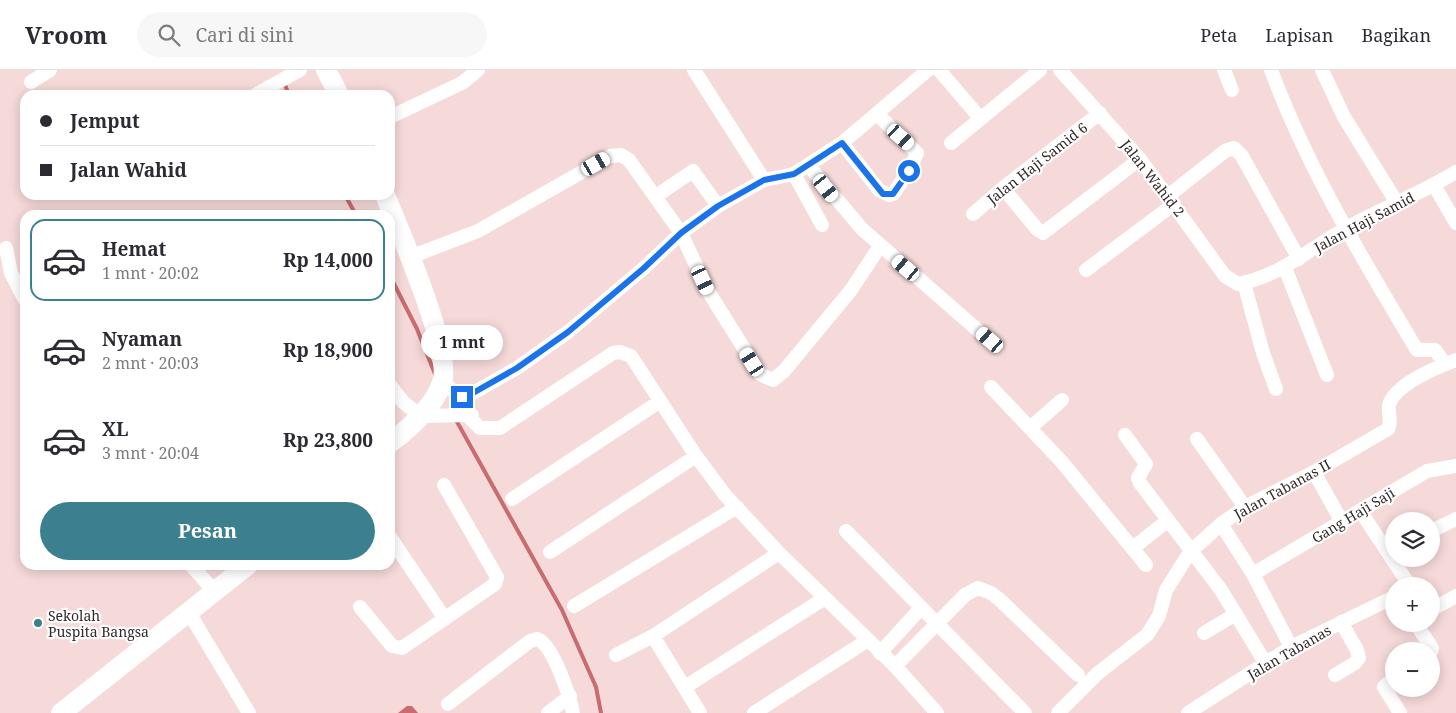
<!DOCTYPE html>
<html lang="id">
<meta charset="utf-8">
<style>
:root{--surface:#fff;--page:#f7f7f7;--text:#2b2b33;--muted:#7c7c81;--line:#e1e1e2;--accent:#3c808f}
body{margin:0;font-family:"Noto Serif",serif;background:var(--page);color:var(--text);height:100vh;display:flex;flex-direction:column;font-size:19px;white-space:nowrap}
*{box-sizing:border-box;margin:0}
p{font-size:16px;color:var(--muted)}
.icon{flex:none;width:28px;height:28px;fill:none;stroke:currentColor;stroke-width:2;stroke-linecap:round;stroke-linejoin:round}
.map{position:relative;flex:1;overflow:hidden}
.details{position:absolute;left:20px;top:140px;width:375px;height:360px;display:flex;flex-direction:column;background:var(--surface);border-radius:15px;box-shadow:0 2px 12px #0003}
.details>*{flex:none}
.guide{position:absolute;left:20px;top:20px;width:375px;height:110px;border-radius:15px;box-shadow:0 2px 12px #0003;display:grid;align-content:center;height:110px;padding:0 20px;background:var(--surface)}
.fabs{position:absolute;left:1385px;top:442px;display:grid;gap:10px}
.fabs a{display:grid;place-items:center;width:55px;height:55px;border-radius:50%;background:var(--surface);box-shadow:0 2px 12px #0003;font-size:25px}
.end{position:absolute;width:22px;height:22px;margin:-11px;border:6px solid #1a73e8;background:#fff;box-shadow:0 0 0 2px #fff}
.from{border-radius:50%}
.bubble{position:absolute;height:35px;border-radius:18px;background:var(--surface);box-shadow:0 2px 12px #0003;font-size:16px;font-weight:700;line-height:35px;text-align:center}
.car{position:absolute;width:15px;height:30px;margin:-15px -8px;border-radius:6px;box-shadow:0 0 4px 1px #0007;background:linear-gradient(#fff 24%,#345 0 40%,#fff 0 76%,#345 0 86%,#fff 0)}
.guide b{display:flex;align-items:center;gap:18px;height:48px;font-size:19px}
.guide b+b{border-top:1px solid var(--line)}
.guide i{width:12px;height:12px;background:var(--text)}
ul{padding:9px 0 0;list-style:none}
li{display:flex;align-items:center;gap:15px;height:82px;margin:0 10px 8px;padding:0 10px;border:2px solid transparent;border-radius:15px}
li div{flex:1}
li b{display:block;font-size:19px}
li em{font-style:normal;font-weight:700}
li.active{border-color:var(--accent)}
li>.icon{width:45px;height:45px;stroke-width:1.5}
.button{display:flex;gap:10px;margin-top:auto;padding:10px 20px}
.button a{flex:1;height:58px;border-radius:30px;background:var(--accent);color:#fff;font-size:20px;font-weight:700;line-height:58px;text-align:center}
header{display:flex;align-items:center;gap:30px;box-sizing:border-box;height:70px;padding:0 25px;background:var(--surface);border-bottom:1px solid var(--line)}
header strong{font-size:24px}
nav{display:flex;gap:28px;margin-inline-start:auto;font-size:18px}
.search{width:350px;height:45px;background:var(--page);display:flex;align-items:center;gap:12px;box-sizing:border-box;padding:0 18px;border-radius:28px;color:var(--muted);font-size:19px}
.map>svg:first-child{display:block}
</style>
<header>
<strong>Vroom</strong>
<div class="search"><svg class="icon" aria-label="search" viewBox="0 0 24 24"><circle cx="10" cy="10" r="6"/><path d="M15 15l6 6"/></svg>Cari di sini</div>
<nav><a>Peta</a><a>Lapisan</a><a>Bagikan</a></nav>
</header>
<div class="map">
<svg width="1456" height="643" viewBox="0 0 1456 643">
<rect width="100%" height="100%" fill="#f6d9d9"/>
<!-- water -->
<path fill="#c86c70" d="M407,636H412L418,643H398Z"/>
<g fill="none" stroke-linecap="round" stroke-linejoin="round">
<!-- stream -->
<path stroke="#c86c70" stroke-width="4" d="M285,15L289,25
M345,125L356,145
M390,206L417,259L435,304
M456,350L562,540L596,617L601,643"/>
<!-- minor -->
<path stroke="#fff" stroke-width="14" d="M694,0L764,110
M939,0L980,48
M1060,0L1140,89L1225,206L1238,214C1278,207 1308,180 1343,160C1380,139 1420,124 1456,102
M1224,0L1232,20
M1271,0C1308,99 1363,190 1417,280H1435L1445,294
M1322,0L1344,47L1397,133
M31,12L50,0
M255,25L300,0
M390,47L462,13L478,0
M842,73L879,120L889,125L893,124L909,101L917,83L877,44
M951,73L1040,0
M808,95L862,159L989,270
M794,104L822,155
M1434,115L1456,153
M1003,118L1037,159L1043,163L1140,89
M656,126L693,101L718,136
M1168,126L1225,81L1234,78L1242,86L1299,189
M973,144L1003,118L1100,43
M6,178L11,203L25,230
M410,187L478,161L610,86L621,85L629,90L681,163L708,221L760,304L773,310L784,301L851,220L880,176
M1285,198L1327,305
M1086,200L1174,134
M1244,213L1263,283L1276,319
M442,311L458,325L466,327L517,298L568,262L644,198L681,163L718,136L764,110L794,104L808,95L842,73L928,0
M390,315L403,332L421,346L472,345
M991,317L1062,392L1146,495
M465,343L480,358H500L613,283L620,282L631,286L696,386L725,425L779,483L895,596L937,643
M1030,358L1062,330
M1125,365L1146,394L1138,408L1140,413L1221,520L1266,594
M1197,369L1245,437
M1314,402L1342,452
M512,429L659,332
M1361,442L1410,516
M1221,454L1253,504L1291,577
M846,461L1025,643
M1431,461L1456,449
M390,467L445,549
M1133,478L1167,451
M550,482L696,386
M191,495L214,521
M1253,504L1427,401L1456,396
M574,536L737,437
M360,537L392,576L402,578L495,514L497,507L444,415
M1431,540L1456,526
M188,541L249,643
M1416,554L1432,578L1431,582
M1204,563L1236,544
M653,566L700,643
M880,583L920,539
M616,585L653,566L779,483
M895,596L965,525L978,518L991,523L999,529L1078,605
M1335,605L1355,593L1359,588L1357,580L1341,552
M1394,608L1384,617L1400,643
M685,617L825,528
M448,634L530,571L537,569C553,574 570,627 573,643
M548,643L570,626
M754,643L868,570
M1058,643L1098,603L1147,565L1159,546L1166,520L1190,482L1221,454L1245,437L1314,402L1388,359C1393,350 1386,341 1390,332C1399,313 1437,297 1456,290
M1188,643L1291,577L1394,527"/>
<!-- secondary -->
<path stroke="#fff" stroke-width="20" d="M326,0L339,25
M385,125C399,159 453,283 442,313C433,338 410,358 390,373
M61,643L248,495"/>
</g>
<g fill="none" stroke-linecap="round" stroke-linejoin="round">
<!-- route -->
<path stroke="#1a73e8" stroke-width="6" d="M462,327H466L517,298L568,262L644,198L681,163L718,136L764,110L794,104L842,73L883,124H893L909,101"/>
</g>
<!-- markers -->
<circle fill="#3c808f" stroke="#fff" stroke-width="2" cx="38" cy="553" r="5"/>
<g text-anchor="middle" dominant-baseline="central" stroke-width="4.5" stroke-linejoin="round" paint-order="stroke">
<!-- street labels -->
<g font-size="14" fill="#342a2a" stroke="#fff">
<text transform="translate(1037 93) rotate(-38)">Jalan Haji Samid 6</text>
<text transform="translate(1153 108) rotate(52)">Jalan Wahid 2</text>
<text transform="translate(1364 152) rotate(-28)">Jalan Haji Samid</text>
<text transform="translate(1282 419) rotate(-29)">Jalan Tabanas II</text>
<text transform="translate(1353 445) rotate(-31)">Gang Haji Saji</text>
<text transform="translate(1289 582) rotate(-30)">Jalan Tabanas</text>
</g>
<!-- poi labels -->
<g font-size="14" fill="#342a2a" stroke="#fff" text-anchor="start">
<text x="48" y="545">Sekolah<tspan x="48" dy="16">Puspita Bangsa</tspan></text>
</g>
</g>
</svg>
<div class="fabs">
<a><svg class="icon" aria-label="layers" viewBox="0 0 24 24"><path d="M12 4l9 5-9 5-9-5zM3 14l9 5 9-5"/></svg></a>
<a>+</a>
<a>−</a>
</div>
<i class="end from" style="left:909px;top:101px"></i>
<i class="end" style="left:462px;top:327px"></i>
<div class="bubble" style="left:421px;top:255px;width:82px">1 mnt</div>
<i class="car" style="left:901px;top:67px;rotate:132deg"></i>
<i class="car" style="left:596px;top:94px;rotate:60deg"></i>
<i class="car" style="left:826px;top:118px;rotate:142deg"></i>
<i class="car" style="left:906px;top:198px;rotate:310deg"></i>
<i class="car" style="left:703px;top:210px;rotate:155deg"></i>
<i class="car" style="left:990px;top:270px;rotate:311deg"></i>
<i class="car" style="left:752px;top:292px;rotate:328deg"></i>
<div class="guide">
<b><i class="from"></i>Jemput</b>
<b><i></i>Jalan Wahid</b>
</div>
<section class="details">
<ul>
<li class="active"><svg class="icon" aria-label="car" viewBox="0 0 24 24"><path d="M5 17H2v-5l4-1 3-4h7l3 4 3 1v5h-3M9 17h6M6 11h13"/><circle cx="7" cy="17" r="2"/><circle cx="17" cy="17" r="2"/></svg><div><b>Hemat</b><p>1 mnt · 20:02</p></div><em>Rp 14,000</em></li>
<li><svg class="icon" aria-label="car" viewBox="0 0 24 24"><path d="M5 17H2v-5l4-1 3-4h7l3 4 3 1v5h-3M9 17h6M6 11h13"/><circle cx="7" cy="17" r="2"/><circle cx="17" cy="17" r="2"/></svg><div><b>Nyaman</b><p>2 mnt · 20:03</p></div><em>Rp 18,900</em></li>
<li><svg class="icon" aria-label="car" viewBox="0 0 24 24"><path d="M5 17H2v-5l4-1 3-4h7l3 4 3 1v5h-3M9 17h6M6 11h13"/><circle cx="7" cy="17" r="2"/><circle cx="17" cy="17" r="2"/></svg><div><b>XL</b><p>3 mnt · 20:04</p></div><em>Rp 23,800</em></li>
</ul>
<div class="button"><a>Pesan</a></div>
</section>
</div>
